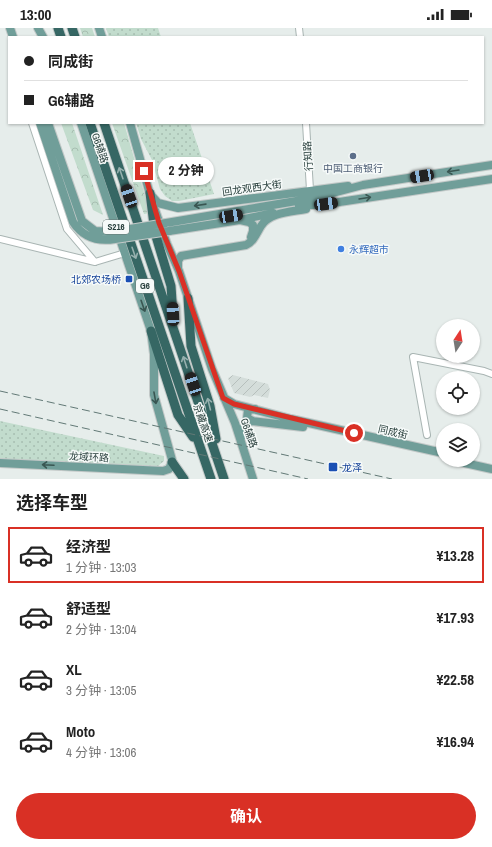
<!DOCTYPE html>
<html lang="zh">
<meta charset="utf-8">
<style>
:root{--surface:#fff;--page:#f2f2f2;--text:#222;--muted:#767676;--line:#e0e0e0;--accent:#d93025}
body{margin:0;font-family:"Archivo Narrow","Noto Sans SC",sans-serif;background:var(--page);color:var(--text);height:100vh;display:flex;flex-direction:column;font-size:15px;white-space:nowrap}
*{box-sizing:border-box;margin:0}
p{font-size:13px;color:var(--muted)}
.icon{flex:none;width:22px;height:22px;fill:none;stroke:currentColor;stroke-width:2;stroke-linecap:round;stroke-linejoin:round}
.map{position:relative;height:451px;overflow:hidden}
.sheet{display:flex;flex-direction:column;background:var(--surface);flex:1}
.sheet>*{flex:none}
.banner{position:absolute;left:8px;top:8px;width:476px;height:88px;border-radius:0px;box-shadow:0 1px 3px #0004;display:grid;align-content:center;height:88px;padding:0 16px;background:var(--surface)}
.needle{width:26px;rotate:12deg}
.buttons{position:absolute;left:436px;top:291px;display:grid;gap:8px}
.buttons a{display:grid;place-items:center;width:44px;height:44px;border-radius:50%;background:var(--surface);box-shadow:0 1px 3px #0004;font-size:20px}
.end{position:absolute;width:18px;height:18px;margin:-9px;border:5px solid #d93025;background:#fff;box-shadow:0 0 0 2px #fff}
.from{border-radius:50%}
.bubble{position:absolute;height:28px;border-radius:14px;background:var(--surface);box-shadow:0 1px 3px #0004;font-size:13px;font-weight:700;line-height:28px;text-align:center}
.car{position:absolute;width:12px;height:24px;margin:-12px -6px;border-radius:5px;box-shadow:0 0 3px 1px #0007;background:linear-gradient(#222 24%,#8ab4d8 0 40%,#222 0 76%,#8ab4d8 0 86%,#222 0)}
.banner b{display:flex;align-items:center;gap:14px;height:38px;font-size:15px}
.banner b+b{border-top:1px solid var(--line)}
.banner i{width:10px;height:10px;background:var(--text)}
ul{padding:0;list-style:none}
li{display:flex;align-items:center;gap:12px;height:56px;margin:0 8px 6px;padding:0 8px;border:2px solid transparent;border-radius:0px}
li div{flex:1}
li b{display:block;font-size:15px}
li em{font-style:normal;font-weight:700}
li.current{border-color:var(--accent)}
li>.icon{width:36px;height:36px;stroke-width:1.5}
h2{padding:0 16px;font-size:18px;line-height:48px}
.cta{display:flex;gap:8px;margin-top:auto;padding:8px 16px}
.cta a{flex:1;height:46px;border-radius:24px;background:var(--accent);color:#fff;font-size:16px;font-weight:700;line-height:46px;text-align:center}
.status{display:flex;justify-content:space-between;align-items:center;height:28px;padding:0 20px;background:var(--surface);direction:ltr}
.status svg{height:11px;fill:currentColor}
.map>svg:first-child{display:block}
</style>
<div class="status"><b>13:00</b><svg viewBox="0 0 49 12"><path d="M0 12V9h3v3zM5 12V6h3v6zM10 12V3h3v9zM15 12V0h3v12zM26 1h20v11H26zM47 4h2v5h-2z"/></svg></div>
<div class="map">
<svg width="492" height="451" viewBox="0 0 492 451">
<defs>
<pattern id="industrial-furrows" width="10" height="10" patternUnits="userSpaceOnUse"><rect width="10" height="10" fill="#d4ddda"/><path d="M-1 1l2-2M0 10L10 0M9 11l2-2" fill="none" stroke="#b6bfbc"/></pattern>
<pattern id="forest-crowns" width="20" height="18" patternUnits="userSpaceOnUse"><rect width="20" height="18" fill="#c2dccd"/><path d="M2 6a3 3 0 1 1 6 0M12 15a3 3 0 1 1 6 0" fill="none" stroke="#a7beb1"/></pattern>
<pattern id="park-dots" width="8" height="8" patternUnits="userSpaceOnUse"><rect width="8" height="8" fill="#c2dccd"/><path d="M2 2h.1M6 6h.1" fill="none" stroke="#a7beb1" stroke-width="1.8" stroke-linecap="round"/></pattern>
</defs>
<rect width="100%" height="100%" fill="#e6edeb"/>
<!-- industrial -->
<path fill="url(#industrial-furrows)" d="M233,347L268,356L270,362L268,370L254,367L250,369L234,365L228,350Z"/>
<!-- forest -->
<path fill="url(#forest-crowns)" d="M80,0H92L95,9H83Z
M61,95H72L103,187L93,182Z
M112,95H124L150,185L144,186Z"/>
<!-- park -->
<path fill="url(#park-dots)" d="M106,0H158L161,9H109Z
M136,95H190L214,166L179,173H172L165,168L160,161L152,132L141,111Z
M0,393L164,428V433L158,438L0,432Z"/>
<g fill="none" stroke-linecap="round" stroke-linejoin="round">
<defs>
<path id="minor" d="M299,0L300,9
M32,95L67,201L95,234L125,225
M306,95L310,162
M0,211L95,234
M427,407L413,329L484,343L492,346"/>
<path id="major" d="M10,0L13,9
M38,0L43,9
M99,0L102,9
M40,95L73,194C83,209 97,214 115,211
M48,95L82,193L95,203L112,204
M81,95L151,303L154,326V367L174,439
M130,95L151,170
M150,166L158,175L178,180L348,158
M299,178L326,176L492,151
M155,182L167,216L179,243L212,341L235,395L253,451
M240,192L249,194L253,197V203L251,209
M166,195L314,170L363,157L492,137
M169,203L240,192L273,185
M178,240V233L181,228L246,217C254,213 256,206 261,198C270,184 291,184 306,181
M224,370L234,376L291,391L443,425
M253,393L247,390L248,382L255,381
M241,410L244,399L251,393L303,399
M451,432L492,441
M0,435L163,443L169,441L172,434"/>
<path id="highway" d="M58,0L61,9
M72,0L75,9
M90,95L211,451
M104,95L224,451
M150,165L155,205L171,258L173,287
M188,270L191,318L210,378L216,411
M151,303L178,387L193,409
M172,434L184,451"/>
</defs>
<!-- minor casing -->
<use href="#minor" stroke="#a9b5b3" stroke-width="8"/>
<!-- major casing -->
<use href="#major" stroke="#c3c9c8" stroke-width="10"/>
<!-- highway casing -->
<use href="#highway" stroke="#c3c9c8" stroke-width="11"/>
<!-- minor -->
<use href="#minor" stroke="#fff" stroke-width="6"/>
<!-- major -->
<use href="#major" stroke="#709e99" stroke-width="8"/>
<!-- highway -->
<use href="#highway" stroke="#366764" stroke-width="9"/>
<!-- rail -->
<path stroke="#627976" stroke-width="1" stroke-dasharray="8 4" stroke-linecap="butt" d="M0,363L392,451
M0,381L308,451"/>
<defs>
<path id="major-bridge" d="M112,204L166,195
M115,211L169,203"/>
</defs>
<!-- major-bridge casing -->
<use href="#major-bridge" stroke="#c3c9c8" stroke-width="10" stroke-linecap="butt"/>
<!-- major-bridge -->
<use href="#major-bridge" stroke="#709e99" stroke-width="8"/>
</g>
<!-- one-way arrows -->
<defs><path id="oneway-shaft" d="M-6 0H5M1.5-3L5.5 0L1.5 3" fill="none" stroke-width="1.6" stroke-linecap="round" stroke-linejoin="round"/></defs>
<g stroke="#395652">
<use href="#oneway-shaft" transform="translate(453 143) rotate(171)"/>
<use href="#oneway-shaft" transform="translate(365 170) rotate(-9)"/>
<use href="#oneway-shaft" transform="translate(200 177) rotate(172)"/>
<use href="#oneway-shaft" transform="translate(143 278) rotate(71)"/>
<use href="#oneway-shaft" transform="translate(155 370) rotate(80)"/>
<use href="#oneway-shaft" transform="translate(48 437) rotate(-177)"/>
</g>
<g stroke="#96b0ae">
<use href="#oneway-shaft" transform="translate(121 145) rotate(-109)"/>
<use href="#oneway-shaft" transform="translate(134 225) rotate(71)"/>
<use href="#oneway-shaft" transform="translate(185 334) rotate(-108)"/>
<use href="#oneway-shaft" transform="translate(209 376) rotate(-104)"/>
</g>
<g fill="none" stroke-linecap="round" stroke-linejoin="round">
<!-- route -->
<path stroke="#d93025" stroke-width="5" d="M144,143L159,195L179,243L223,370L234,376L354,405"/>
</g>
<!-- markers -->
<circle fill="#5c6f8a" stroke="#f6faf9" stroke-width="1.5" cx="353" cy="128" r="4"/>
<circle fill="#3f7fe0" stroke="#f6faf9" stroke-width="1.5" cx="341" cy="221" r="4"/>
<g fill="#1a4fb4" stroke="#f6faf9" stroke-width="1.5">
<rect x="125" y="247" width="8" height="8" rx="2"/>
<rect x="328" y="434" width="10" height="10" rx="2"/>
</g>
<g text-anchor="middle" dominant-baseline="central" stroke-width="3" stroke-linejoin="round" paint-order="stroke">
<!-- shield labels -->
<g fill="#f6faf9" stroke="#657674" stroke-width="1">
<rect x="103" y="192" width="26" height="14" rx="3"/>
<rect x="136" y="251" width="18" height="14" rx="3"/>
</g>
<g font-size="9" font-weight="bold" fill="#273e3b">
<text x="116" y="199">S216</text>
<text x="145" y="258">G6</text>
</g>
<!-- street labels -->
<g font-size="10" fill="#273e3b" stroke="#f6faf9">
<text transform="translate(100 120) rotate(71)">G6辅路</text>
<text transform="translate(308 128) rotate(-94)">行知路</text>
<text transform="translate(252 160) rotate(-8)">回龙观西大街</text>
<text transform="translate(203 395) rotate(71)">京藏高速</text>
<text transform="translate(393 404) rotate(13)">同成街</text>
<text transform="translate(249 405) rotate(70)">G6辅路</text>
<text transform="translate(89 429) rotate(3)">龙域环路</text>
</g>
<!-- service labels -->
<g font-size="10" fill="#4e5e75" stroke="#f6faf9">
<text x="353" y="140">中国工商银行</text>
</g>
<!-- shop labels -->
<g font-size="10" fill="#366cbe" stroke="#f6faf9" text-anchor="start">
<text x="349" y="221">永辉超市</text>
</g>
<!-- transit labels -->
<g font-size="10" fill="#164399" stroke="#f6faf9" text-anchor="end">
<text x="121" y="251">北郊农场桥</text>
<text x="342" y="439" text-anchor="start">龙泽</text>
</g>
</g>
</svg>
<div class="buttons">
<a><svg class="needle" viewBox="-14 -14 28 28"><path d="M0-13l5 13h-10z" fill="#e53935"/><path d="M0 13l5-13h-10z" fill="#767676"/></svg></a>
<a><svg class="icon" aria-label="locate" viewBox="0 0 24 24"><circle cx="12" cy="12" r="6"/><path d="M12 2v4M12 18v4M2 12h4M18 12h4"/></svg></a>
<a><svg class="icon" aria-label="layers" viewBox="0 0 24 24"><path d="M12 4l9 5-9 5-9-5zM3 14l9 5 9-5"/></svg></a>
</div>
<i class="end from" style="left:354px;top:405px"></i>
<i class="end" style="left:144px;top:143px"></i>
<div class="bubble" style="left:158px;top:129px;width:56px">2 分钟</div>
<i class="car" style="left:422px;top:148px;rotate:261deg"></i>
<i class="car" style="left:129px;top:168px;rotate:341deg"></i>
<i class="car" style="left:326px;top:176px;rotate:82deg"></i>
<i class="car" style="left:231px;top:188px;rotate:81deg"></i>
<i class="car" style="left:173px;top:286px;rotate:357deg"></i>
<i class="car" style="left:193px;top:356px;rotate:341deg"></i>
<div class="banner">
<b><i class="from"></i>同成街</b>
<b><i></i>G6辅路</b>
</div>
</div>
<section class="sheet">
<h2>选择车型</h2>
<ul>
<li class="current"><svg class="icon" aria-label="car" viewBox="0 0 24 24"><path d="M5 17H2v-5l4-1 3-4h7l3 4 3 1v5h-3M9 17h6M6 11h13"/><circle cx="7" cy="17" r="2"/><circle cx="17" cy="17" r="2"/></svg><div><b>经济型</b><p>1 分钟 · 13:03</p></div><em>¥13.28</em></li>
<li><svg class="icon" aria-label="car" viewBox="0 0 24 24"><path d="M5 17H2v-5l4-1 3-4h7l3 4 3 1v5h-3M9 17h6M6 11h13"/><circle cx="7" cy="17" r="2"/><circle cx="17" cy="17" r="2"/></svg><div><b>舒适型</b><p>2 分钟 · 13:04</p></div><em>¥17.93</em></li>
<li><svg class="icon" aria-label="car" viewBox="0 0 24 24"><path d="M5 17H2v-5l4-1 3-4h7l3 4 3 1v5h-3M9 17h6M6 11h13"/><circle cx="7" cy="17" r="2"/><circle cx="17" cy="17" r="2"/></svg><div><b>XL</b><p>3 分钟 · 13:05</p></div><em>¥22.58</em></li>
<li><svg class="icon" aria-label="car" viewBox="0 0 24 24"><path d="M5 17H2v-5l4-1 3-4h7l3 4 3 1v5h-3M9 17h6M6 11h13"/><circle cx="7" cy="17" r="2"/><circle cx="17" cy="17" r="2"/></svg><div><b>Moto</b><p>4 分钟 · 13:06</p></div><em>¥16.94</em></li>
</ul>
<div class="cta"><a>确认</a></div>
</section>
